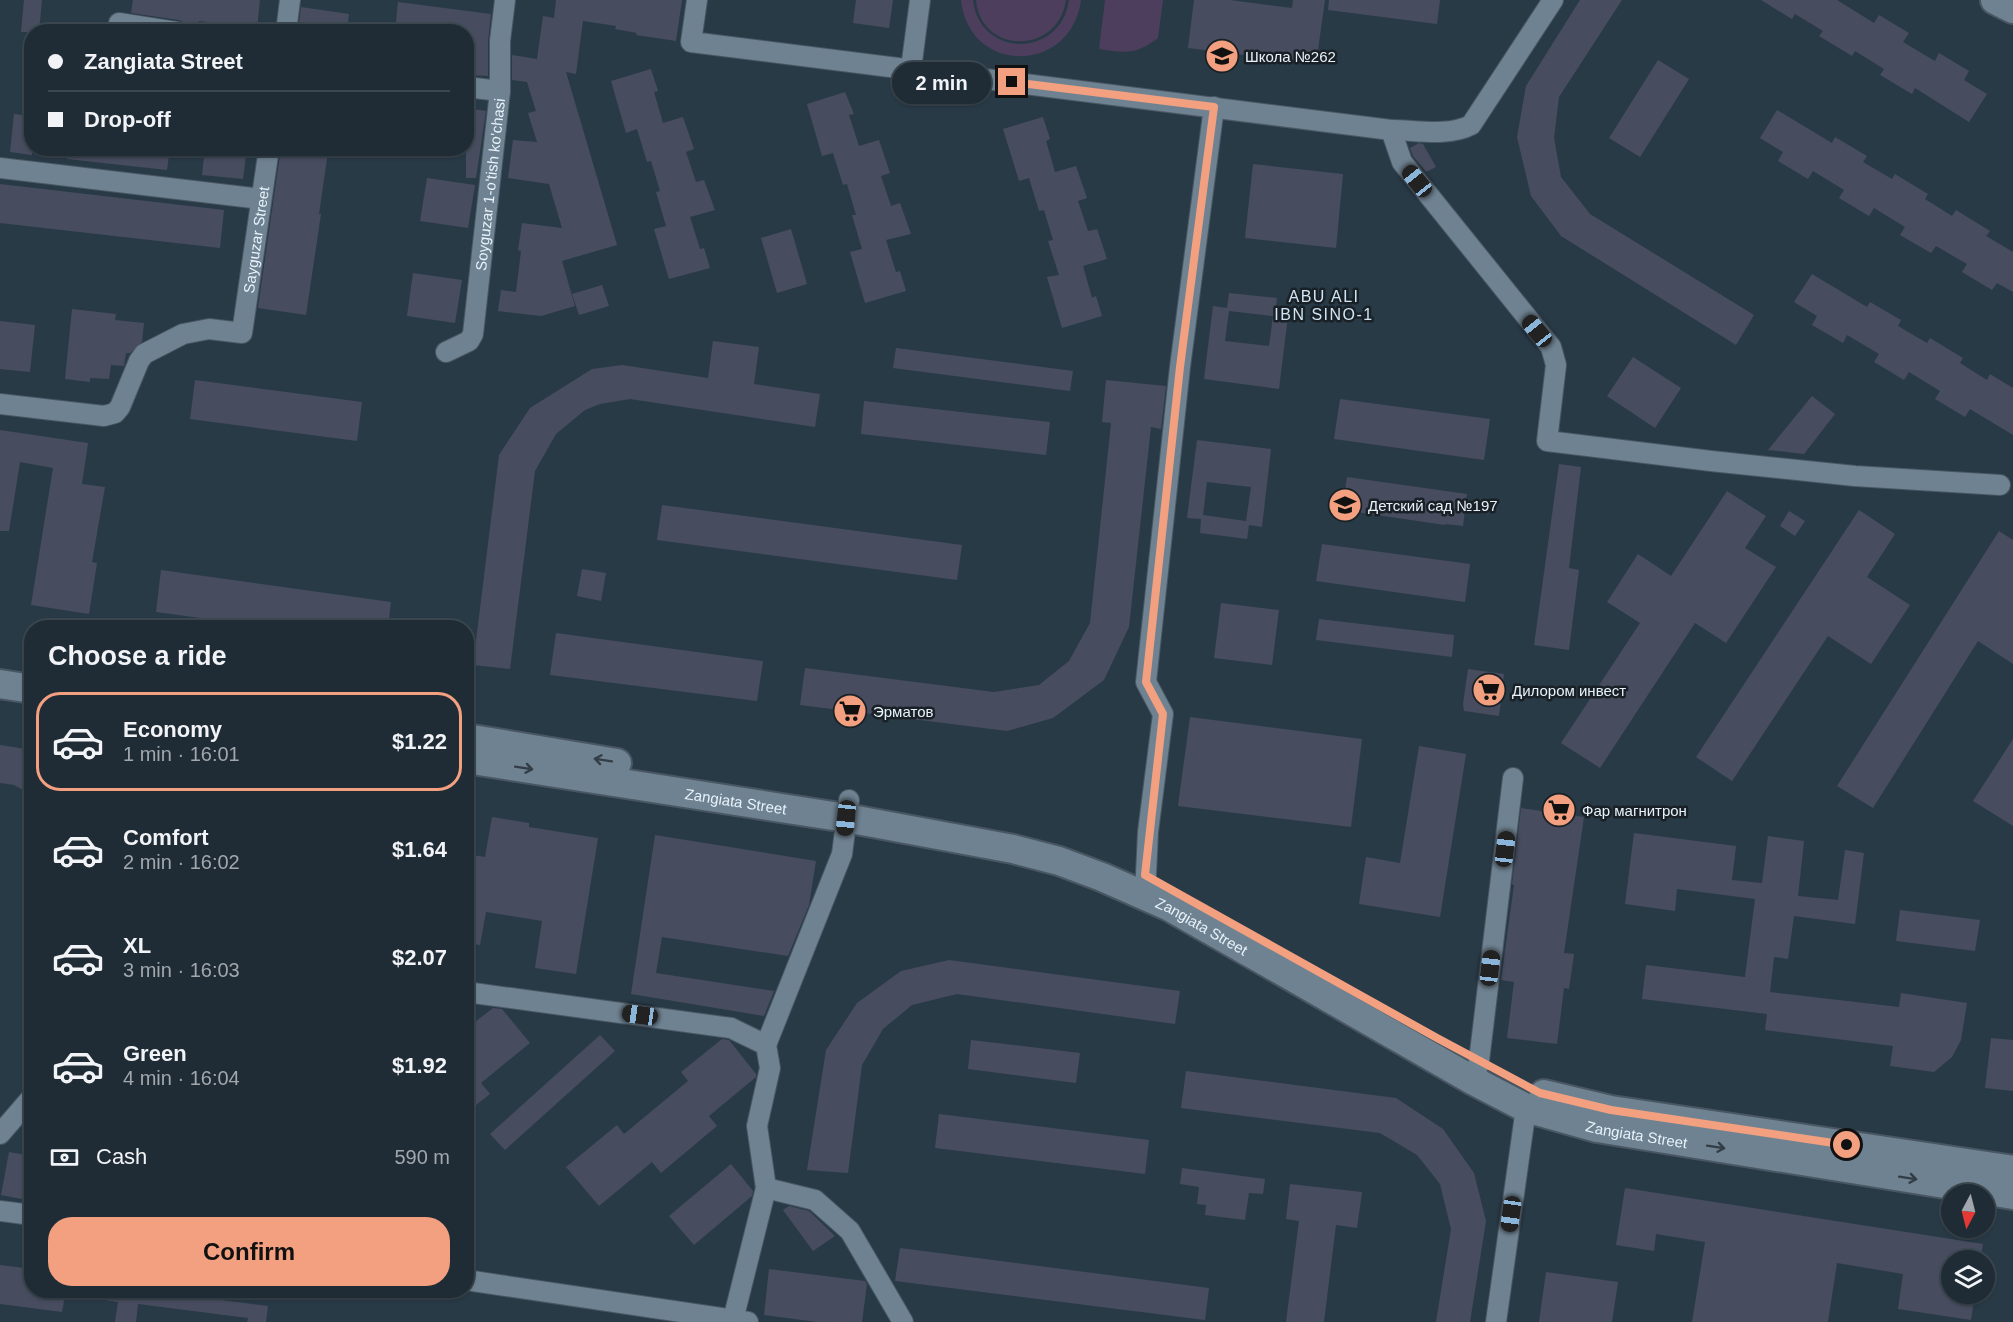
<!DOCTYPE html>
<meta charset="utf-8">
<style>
:root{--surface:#1f2c35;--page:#2c3841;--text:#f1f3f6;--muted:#a1a7ad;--line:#3c4850;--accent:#f2a07f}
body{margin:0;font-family:Helvetica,sans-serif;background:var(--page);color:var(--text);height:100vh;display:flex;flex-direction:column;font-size:22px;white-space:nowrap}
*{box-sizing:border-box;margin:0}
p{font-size:20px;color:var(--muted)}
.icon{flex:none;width:33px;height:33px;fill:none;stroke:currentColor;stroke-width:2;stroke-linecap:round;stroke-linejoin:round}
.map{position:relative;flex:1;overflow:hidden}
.details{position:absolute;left:24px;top:620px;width:450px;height:678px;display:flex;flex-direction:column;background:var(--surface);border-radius:24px;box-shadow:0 2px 4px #0004,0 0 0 2px var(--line)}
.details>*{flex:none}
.banner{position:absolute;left:24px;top:24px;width:450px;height:132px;border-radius:24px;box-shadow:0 2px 4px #0004,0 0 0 2px var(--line);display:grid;align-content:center;height:132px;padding:0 24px;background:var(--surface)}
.needle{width:39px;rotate:187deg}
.tools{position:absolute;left:1941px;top:1184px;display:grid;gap:12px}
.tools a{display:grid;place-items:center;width:54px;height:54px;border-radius:50%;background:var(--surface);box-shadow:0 2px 4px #0004,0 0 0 2px var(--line);font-size:30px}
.end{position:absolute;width:27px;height:27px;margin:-14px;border:8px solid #f2a07f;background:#111;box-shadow:0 0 0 3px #111}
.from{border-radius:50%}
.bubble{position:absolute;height:42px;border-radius:21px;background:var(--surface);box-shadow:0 2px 4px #0004,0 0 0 2px var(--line);font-size:20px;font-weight:700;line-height:42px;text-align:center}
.car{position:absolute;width:18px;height:36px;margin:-18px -9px;border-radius:8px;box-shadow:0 0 4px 2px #0007;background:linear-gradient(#222 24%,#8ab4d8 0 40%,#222 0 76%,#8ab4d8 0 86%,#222 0)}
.banner b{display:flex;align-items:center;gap:21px;height:57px;font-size:22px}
.banner b+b{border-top:2px solid var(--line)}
.banner i{width:15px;height:15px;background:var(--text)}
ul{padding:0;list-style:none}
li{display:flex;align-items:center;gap:18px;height:99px;margin:0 12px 9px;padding:0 12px;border:3px solid transparent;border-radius:24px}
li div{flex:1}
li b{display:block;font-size:22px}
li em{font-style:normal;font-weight:700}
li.selected{border-color:var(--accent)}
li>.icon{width:54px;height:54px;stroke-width:1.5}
h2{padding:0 24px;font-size:27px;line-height:72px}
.pay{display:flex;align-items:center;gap:15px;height:66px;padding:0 24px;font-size:22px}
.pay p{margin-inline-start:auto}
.action{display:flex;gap:12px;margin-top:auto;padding:12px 24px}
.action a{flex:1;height:69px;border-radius:24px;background:var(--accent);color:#111;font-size:24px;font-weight:700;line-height:69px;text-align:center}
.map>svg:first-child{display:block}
</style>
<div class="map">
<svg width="2013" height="1322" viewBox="0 0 2013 1322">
<rect width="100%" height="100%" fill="#293a47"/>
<!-- green -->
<path fill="#4e3e5e" d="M961,0H973C979,58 1061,59 1069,0H1081C1071,75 969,75 961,0Z
M976,0H1066C1058,55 981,55 976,0Z
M1105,0H1163L1158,38C1136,55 1125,53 1099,49Z"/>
<!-- building -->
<path fill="#474c5f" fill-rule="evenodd" d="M24,0H42L39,32H21Z
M133,0H260L257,28L199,21L198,26L186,24L179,20L131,13Z
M556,0H682L676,41L636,35L637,33L615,29L616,26L583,21L576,74L566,72L617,245L562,261L575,306L541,316L498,311L501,290L516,292L521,251L518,250L522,223L562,228L549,184L508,178L513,140L537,142L528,113L536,111L527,82L512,80V55L537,59L543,16L554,18Z
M856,0H893L889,28L853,23Z
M1194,0H1230L1292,8L1293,0H1325L1316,64L1188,48Z
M1329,0H1440L1437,24L1328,10Z
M1580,0H1622L1559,97L1554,138L1561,177L1590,214L1754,315L1736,345L1561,236L1531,196L1517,137L1526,86Z
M1761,0H1837L1874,23L1879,15L1909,33L1903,42L1935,61L1939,53L1969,71L1964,80L1987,94L1969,122L1915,88L1912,94L1880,75L1884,69L1855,51L1852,56L1819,36L1823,31L1795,14L1792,19Z
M398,2L491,14L488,41V76L466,75V32H395Z
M301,7L349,14L347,32H298Z
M1658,60L1689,79L1640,157L1609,138Z
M651,69L658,91L654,92L663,123L683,117L694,149L686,152L696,182L704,180L715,210L690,217L700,249L704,248L710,268L669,279L654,229L666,226L656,192L660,191L651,161L647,162L637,129L626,133L611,81Z
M845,92L854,114L849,115L859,146L879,140L890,173L881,176L891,206L900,203L911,234L886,240L896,272L900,271L906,291L865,303L850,252L862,249L852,215H856L847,184L843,185L833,153L822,156L807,104Z
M466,108L486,111L476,178H466Z
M1777,110L1832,143L1835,137L1867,156L1863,162L1892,179L1895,174L1928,194L1925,199L1952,216L1956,210L1990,231L1986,236L2013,252V292L1997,283L1992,290L1962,272L1967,264L1936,246L1931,253L1900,235L1905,227L1874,208L1869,216L1839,198L1844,190L1813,171L1808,179L1778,161L1783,152L1760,138Z
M14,114L32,116V155L10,152Z
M1043,117L1050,139L1046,141L1055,172L1076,166L1087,198L1078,201L1088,231L1097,229L1107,259L1083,266L1092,298L1096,296L1102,316L1062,328L1047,277L1059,275L1048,241L1053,240L1044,210L1039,211L1029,178L1019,181L1003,129Z
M1419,143L1423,144L1436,167L1426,172L1413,156L1410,148Z
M67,148H170L167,170L67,159Z
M205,148H247L243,179L202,175Z
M281,148H303L328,152L319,214H321L306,315L258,308Z
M1253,164L1343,174L1336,248L1245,238Z
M427,178L475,185L468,228L420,221Z
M0,184L224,210L220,248L0,223Z
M791,229L807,284L777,293L761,238Z
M413,273L462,280L455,323L407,316Z
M1812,274L1867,307L1870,302L1901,320L1898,326L1927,343L1930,338L1963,358L1960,363L1987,380L1990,374L2013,388V435L1970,409L1965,417L1935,399L1940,391L1909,372L1904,380L1874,362L1879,354L1847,335L1843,343L1812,325L1817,316L1794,302Z
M602,285L609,306L579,315L572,294Z
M1229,293L1277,298L1275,314L1288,316L1279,389L1204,379L1213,306L1227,308ZM1229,311L1273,316L1269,346L1225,341Z
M72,309L116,314L115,320L144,323L142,342L130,353H126L124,366L111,365L109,379L90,378V382L65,379Z
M0,321L35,325L30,372L0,369Z
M713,341L759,347L754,384L820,394L815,427L630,399L600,404L585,410L556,434L535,471L510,669L473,665L499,455L530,408L592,369L622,365L708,378Z
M896,348L1073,371L1070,391L893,368Z
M1633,357L1681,388L1655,428L1607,396Z
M195,380L362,402L357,441L190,419Z
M1106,380L1166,386L1161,429L1151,427L1129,627L1104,680L1053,718L1007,731L800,705L805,668L994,692L1039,685L1069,661L1090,623L1111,423L1102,422Z
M1812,396L1835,414L1804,454L1768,450Z
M1340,399L1490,419L1484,460L1334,439Z
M864,401L1050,422L1046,455L861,434Z
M0,430L88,443L82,484L105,487L92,562L97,563L89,614L31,605L53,468L20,462L9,531H0Z
M1197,440L1271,449L1262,527L1249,525L1247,539L1200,533L1201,519L1187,518ZM1207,482L1251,487L1246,521L1203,515Z
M1559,464L1581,467L1569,568L1579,570L1569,650L1534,645Z
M1347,477L1467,494L1463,526L1445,524V525L1342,510Z
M1727,491L1766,516L1745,548L1776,567L1726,643L1695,623L1600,768L1561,743L1640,623L1607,602L1638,554L1671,576Z
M662,505L962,545L957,580L657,540Z
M1859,510L1895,534L1867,577L1910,605L1871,664L1828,636L1732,781L1696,757Z
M1789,511L1805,521L1795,536L1780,526Z
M1999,531L2013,540V664L1978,641L1873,808L1837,786Z
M1322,544L1470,564L1465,602L1316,581Z
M582,569L606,573L601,601L577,596Z
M161,570L391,602L388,627H268L156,612Z
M1221,603L1279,610L1272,665L1214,658Z
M1319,619L1454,635L1452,657L1316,640Z
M556,633L763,661L757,701L550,675Z
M1468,669L1504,674L1499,716L1464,711L1463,704Z
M1190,717L1362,739L1351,827L1178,806Z
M2013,739V826L1973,801Z
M0,745L32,750V795L14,785L0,783Z
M1419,746L1466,754L1440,917L1359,904L1366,857L1400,863Z
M1521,808L1584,817L1564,953L1574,954L1569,989L1564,988L1557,1044L1507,1038L1514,982L1501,980L1514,885L1512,884Z
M492,817L529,823V827L598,838L576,974L535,968L542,921L486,912L480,945L466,943V854L485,857Z
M1634,833L1736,846L1732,880L1762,883L1768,836L1804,841L1798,896L1838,900L1845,850L1864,853L1855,924L1794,916L1788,959L1774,957L1770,992L1899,1007L1901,993L1967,1003L1961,1040L1952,1057L1934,1072L1890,1066L1893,1046L1765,1030L1767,1014L1642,999L1646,965L1745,977L1755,899L1677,889L1675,911L1625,904Z
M655,835L816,861L809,905L788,956L662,937L656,973L774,991L764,1016L631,994Z
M1900,910L1980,920L1975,951L1896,941Z
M949,960L1180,991L1175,1024L957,994L912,1005L883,1029L862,1065L848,1173L807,1170L826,1050L857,1003L901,971Z
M493,1008L502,1009L530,1043L481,1083L490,1094L466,1113V1029Z
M600,1035L615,1051L505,1150L490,1134Z
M1991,1038L2013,1040V1091L1985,1088Z
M722,1039L729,1040L756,1074V1077L709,1116L717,1126L661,1173L652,1162L599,1206L566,1167L617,1125L624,1134L688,1081L681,1072Z
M971,1040L1080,1053L1076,1083L968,1069Z
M1186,1071L1396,1098L1443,1129L1474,1173L1486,1221L1470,1322H1436L1451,1229L1440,1184L1417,1155L1380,1133L1181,1108Z
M939,1114L1149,1140L1145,1174L935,1148Z
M9,1152L32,1156V1201L1,1195Z
M731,1164L753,1191L752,1196L694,1245L669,1216Z
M1182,1168L1265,1179L1263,1194L1249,1193L1245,1220L1205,1215L1206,1205L1197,1204L1199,1187L1180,1184Z
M1290,1184L1362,1192L1357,1228L1336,1225L1324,1322H1286L1299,1221L1286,1219Z
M1625,1188L1983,1244L1980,1260H1952V1293H1975L1971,1320L1898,1309L1903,1274L1837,1263L1828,1322H1692L1705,1242L1656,1234L1654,1251L1616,1245Z
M789,1206L809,1211L835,1236L813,1251L783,1210Z
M900,1248L1209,1288L1205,1320L895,1281Z
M0,1265L32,1269V1290H66L62,1312L0,1304Z
M769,1269L865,1281L867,1284L862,1322H817L764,1315Z
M1546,1272L1618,1282L1612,1322H1539Z
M105,1290H144L268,1306L266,1322H247L248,1318L138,1304L136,1322H115L118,1302L104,1300Z"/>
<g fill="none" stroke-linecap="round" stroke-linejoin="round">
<defs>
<g id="street">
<path d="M697,0L691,42L1391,130L1402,162L1551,347L1556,365L1547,441L1711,461L1855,476L2000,485"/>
<path d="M119,23L177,32"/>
<path d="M286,32L290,0"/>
<path d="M911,69L920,0"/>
<path d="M466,87L500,91"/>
<path d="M1391,130C1416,130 1448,137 1471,125L1553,0"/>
<path d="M0,168L261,199"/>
<path id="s1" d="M446,352L469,341L473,334L500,91V41L505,0"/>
<path id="s2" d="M0,404L104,416L115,413L120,407L139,361L144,354L183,334L209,329L242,333L269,148"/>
<path d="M1145,895L1148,832L1163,714L1146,682L1180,367L1214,107"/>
<path d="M466,992L731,1028L766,1045L770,1068L757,1126L766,1188L815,1200L850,1231L903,1322"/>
<path d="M766,1045L842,854L849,800"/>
<path d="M1474,1081L1479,1061L1513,778"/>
<path d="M0,1134L32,1097"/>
<path d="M0,1211L32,1215"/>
<path d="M466,1280L748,1322"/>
<path d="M733,1320L766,1188"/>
<path d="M1496,1322L1526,1108"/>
</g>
<g id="secondary">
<path d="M1995,0L2013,9"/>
<path d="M0,684L32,689"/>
<path d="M466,738L617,763"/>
<path id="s3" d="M466,759L846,818L1013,849L1059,861L1102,877L1170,907L1474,1081L1526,1108L1597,1128L2013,1195"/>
<path d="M1544,1094L1611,1110L2013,1170"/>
</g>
</defs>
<!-- street casing -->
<use href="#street" stroke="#495762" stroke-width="22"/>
<!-- secondary casing -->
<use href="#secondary" stroke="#495762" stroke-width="32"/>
<!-- street -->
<use href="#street" stroke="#6f8291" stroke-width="20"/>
<!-- secondary -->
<use href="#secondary" stroke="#6f8291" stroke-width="28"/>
</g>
<!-- one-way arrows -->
<defs><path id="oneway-shaft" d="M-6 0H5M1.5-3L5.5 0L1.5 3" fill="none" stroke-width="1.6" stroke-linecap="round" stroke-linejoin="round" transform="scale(1.5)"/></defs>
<g stroke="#333d46">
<use href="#oneway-shaft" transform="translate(603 760) rotate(-171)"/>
<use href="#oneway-shaft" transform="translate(524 768) rotate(9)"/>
<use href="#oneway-shaft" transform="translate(1716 1147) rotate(9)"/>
<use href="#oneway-shaft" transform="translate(1908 1178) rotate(9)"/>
</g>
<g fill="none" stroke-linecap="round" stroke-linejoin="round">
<!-- route -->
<path stroke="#f2a07f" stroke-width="8" d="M1012,82L1214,107L1180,367L1146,682L1163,714L1145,875L1437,1038L1540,1093L1611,1110L1847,1145"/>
</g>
<!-- icons -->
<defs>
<symbol id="school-disc" viewBox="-11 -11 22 22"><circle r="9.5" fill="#f2a07f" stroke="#192026"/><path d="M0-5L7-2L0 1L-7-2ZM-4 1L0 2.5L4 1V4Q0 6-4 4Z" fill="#111"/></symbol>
<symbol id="supermarket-disc" viewBox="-11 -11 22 22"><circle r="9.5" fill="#f2a07f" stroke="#192026"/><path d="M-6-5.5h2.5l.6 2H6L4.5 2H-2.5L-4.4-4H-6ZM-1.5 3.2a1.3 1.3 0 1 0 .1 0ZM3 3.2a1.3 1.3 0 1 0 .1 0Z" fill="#111"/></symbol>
</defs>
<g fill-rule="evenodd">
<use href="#school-disc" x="1203" y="37" width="38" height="38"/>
<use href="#school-disc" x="1326" y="486" width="38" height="38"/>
<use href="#supermarket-disc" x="1470" y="671" width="38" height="38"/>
<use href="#supermarket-disc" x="831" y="692" width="38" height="38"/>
<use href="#supermarket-disc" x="1540" y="791" width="38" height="38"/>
</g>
<g text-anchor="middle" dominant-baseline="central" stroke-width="5" stroke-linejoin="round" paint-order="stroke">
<!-- poi labels -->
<g font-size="15" fill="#e7f2fa" stroke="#192026" text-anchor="start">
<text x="1245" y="56">Школа №262</text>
<text x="1368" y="505">Детский сад №197</text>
<text x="1512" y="690">Дилором инвест</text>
<text x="873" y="711">Эрматов</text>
<text x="1582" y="810">Фар магнитрон</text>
</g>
<!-- street labels -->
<g font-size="15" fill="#e7f2fa" stroke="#192026">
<text stroke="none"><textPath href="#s1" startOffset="184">Soyguzar 1-o'tish ko'chasi</textPath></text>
<text stroke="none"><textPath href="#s2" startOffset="380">Sayguzar Street</textPath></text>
<text stroke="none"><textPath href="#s3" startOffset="273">Zangiata Street</textPath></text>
<text stroke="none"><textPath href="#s3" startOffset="759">Zangiata Street</textPath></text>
<text stroke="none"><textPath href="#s3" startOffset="1245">Zangiata Street</textPath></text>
</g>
<!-- neighbourhood labels -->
<g font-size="16" letter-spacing="1.5" fill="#cfe4f4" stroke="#192026">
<text x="1324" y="296">ABU ALI<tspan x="1324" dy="18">IBN SINO-1</tspan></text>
</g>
</g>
</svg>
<div class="tools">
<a><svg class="needle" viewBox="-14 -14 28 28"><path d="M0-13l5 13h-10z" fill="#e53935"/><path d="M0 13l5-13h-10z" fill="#a1a7ad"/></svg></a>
<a><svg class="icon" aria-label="layers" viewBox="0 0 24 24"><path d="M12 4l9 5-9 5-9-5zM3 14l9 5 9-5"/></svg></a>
</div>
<i class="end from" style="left:1847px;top:1145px"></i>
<i class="end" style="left:1012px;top:82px"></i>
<div class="bubble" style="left:892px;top:62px;width:99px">2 min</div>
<i class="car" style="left:1417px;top:181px;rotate:321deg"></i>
<i class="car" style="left:1537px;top:331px;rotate:321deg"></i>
<i class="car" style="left:846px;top:818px;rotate:186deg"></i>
<i class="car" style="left:1505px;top:849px;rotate:7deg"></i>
<i class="car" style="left:1490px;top:968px;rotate:7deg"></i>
<i class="car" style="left:640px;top:1015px;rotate:278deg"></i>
<i class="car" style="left:1511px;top:1214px;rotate:188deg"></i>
<div class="banner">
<b><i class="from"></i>Zangiata Street</b>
<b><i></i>Drop-off</b>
</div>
<section class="details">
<h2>Choose a ride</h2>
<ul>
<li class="selected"><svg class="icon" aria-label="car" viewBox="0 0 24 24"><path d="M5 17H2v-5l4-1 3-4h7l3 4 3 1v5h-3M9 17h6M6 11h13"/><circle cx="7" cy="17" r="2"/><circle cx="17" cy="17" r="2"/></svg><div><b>Economy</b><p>1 min · 16:01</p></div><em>$1.22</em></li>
<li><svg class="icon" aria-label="car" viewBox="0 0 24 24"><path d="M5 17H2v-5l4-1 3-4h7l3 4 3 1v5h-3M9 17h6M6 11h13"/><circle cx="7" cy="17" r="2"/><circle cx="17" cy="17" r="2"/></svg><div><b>Comfort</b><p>2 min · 16:02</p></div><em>$1.64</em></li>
<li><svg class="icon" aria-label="car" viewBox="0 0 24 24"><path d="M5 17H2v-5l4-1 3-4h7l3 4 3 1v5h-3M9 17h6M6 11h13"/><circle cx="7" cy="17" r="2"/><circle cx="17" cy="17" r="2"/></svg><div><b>XL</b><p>3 min · 16:03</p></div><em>$2.07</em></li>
<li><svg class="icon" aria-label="car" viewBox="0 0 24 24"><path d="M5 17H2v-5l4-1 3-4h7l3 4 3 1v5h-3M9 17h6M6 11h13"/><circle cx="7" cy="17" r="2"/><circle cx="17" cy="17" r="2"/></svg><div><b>Green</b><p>4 min · 16:04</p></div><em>$1.92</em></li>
</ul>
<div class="pay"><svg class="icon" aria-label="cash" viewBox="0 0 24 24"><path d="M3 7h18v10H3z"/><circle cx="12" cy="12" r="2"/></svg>Cash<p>590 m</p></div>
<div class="action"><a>Confirm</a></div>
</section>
</div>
